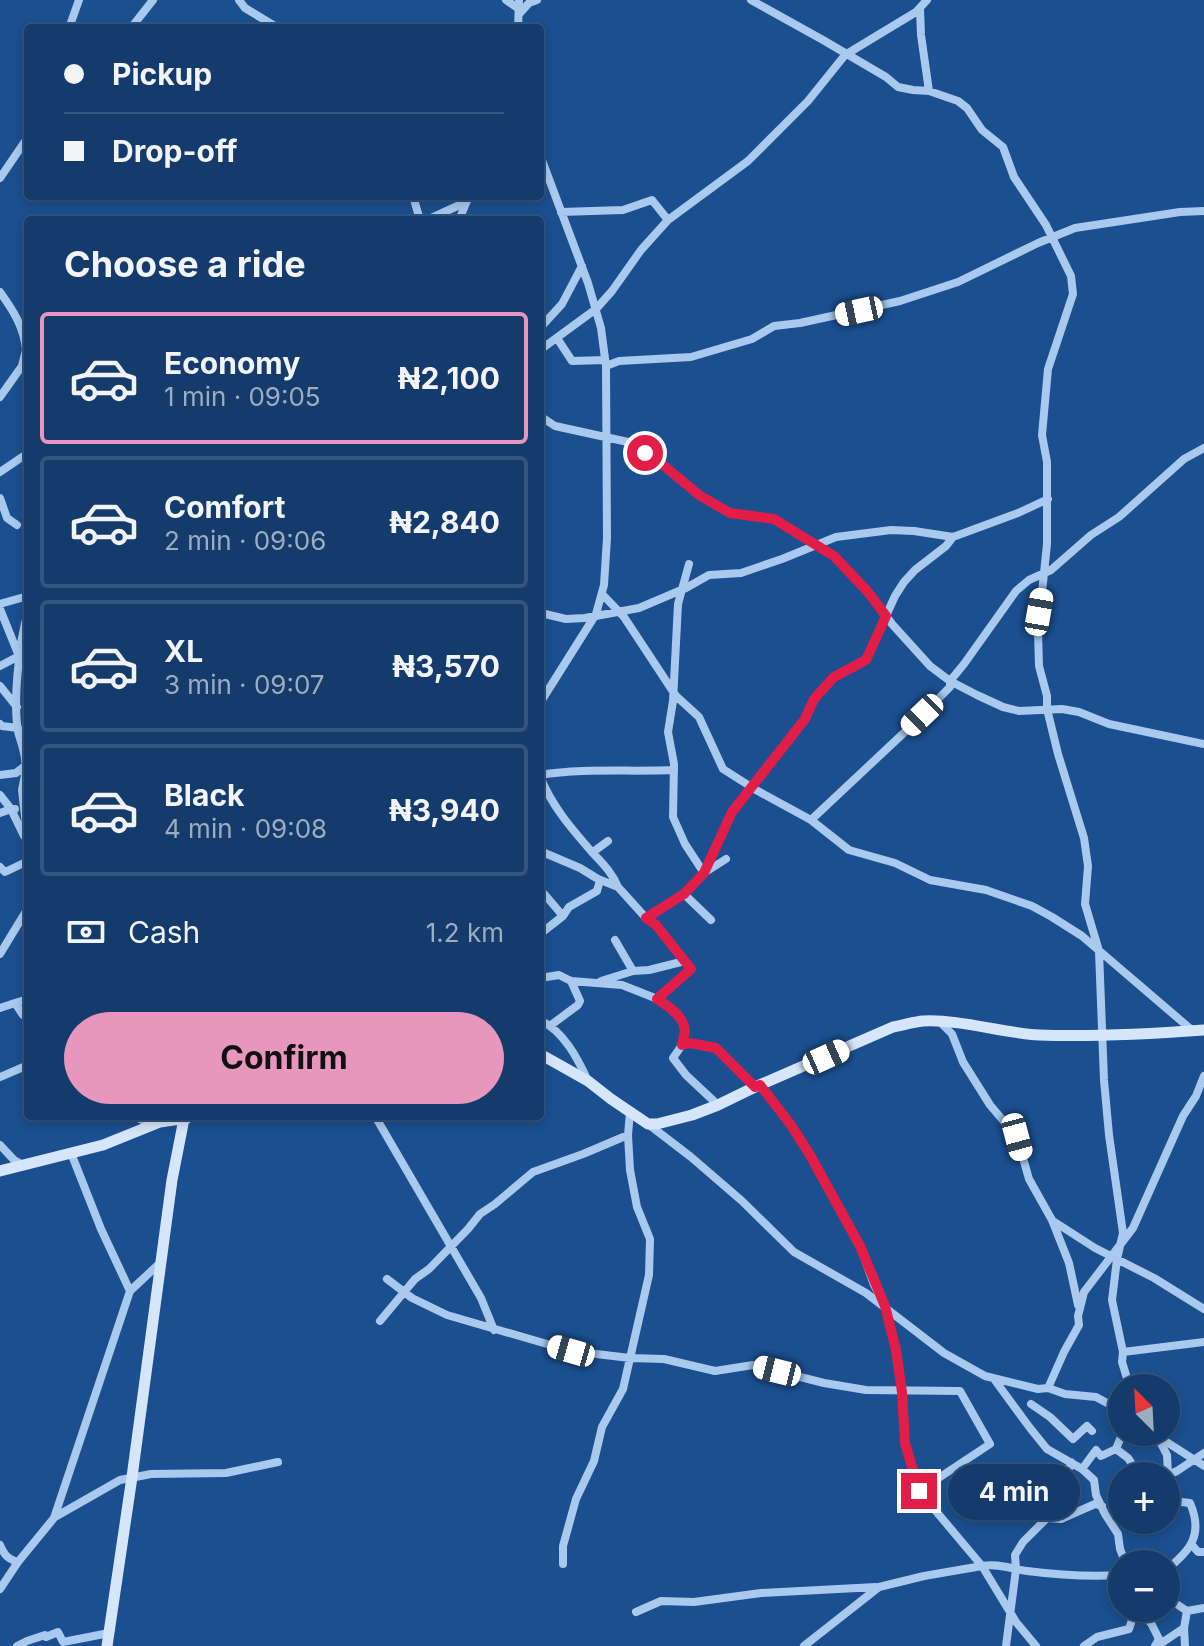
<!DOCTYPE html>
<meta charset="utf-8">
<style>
:root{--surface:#143b6b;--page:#1d4271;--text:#f1f3f6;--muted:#9dadc1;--line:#33557e;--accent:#e797bd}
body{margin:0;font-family:Inter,sans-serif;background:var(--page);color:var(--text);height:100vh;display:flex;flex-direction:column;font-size:30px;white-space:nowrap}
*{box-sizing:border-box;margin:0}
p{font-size:26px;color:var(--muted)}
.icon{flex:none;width:44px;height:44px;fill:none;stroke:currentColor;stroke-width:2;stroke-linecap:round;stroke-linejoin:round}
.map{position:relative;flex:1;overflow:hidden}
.sheet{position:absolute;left:24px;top:216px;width:520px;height:904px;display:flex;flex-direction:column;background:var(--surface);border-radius:8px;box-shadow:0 4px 12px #0003,0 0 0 2px var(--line)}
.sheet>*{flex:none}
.banner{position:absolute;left:24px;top:24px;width:520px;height:176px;border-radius:8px;box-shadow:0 4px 12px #0003,0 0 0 2px var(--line);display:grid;align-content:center;height:176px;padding:0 40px;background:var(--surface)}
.needle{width:52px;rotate:336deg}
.buttons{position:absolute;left:1108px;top:1374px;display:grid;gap:16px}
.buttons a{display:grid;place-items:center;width:72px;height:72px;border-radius:50%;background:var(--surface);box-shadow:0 4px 12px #0003,0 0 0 2px var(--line);font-size:40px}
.end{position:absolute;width:36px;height:36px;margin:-18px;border:10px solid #e11d48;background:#fff;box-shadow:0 0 0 4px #fff}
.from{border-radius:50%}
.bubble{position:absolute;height:56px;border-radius:28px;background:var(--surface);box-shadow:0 4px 12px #0003,0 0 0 2px var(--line);font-size:26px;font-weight:700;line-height:56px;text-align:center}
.car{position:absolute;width:24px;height:48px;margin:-24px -12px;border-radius:10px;box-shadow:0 0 6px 2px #0007;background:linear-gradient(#fff 24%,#345 0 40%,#fff 0 76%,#345 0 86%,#fff 0)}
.banner b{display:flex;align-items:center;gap:28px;height:76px;font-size:30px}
.banner b+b{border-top:2px solid var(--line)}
.banner i{width:20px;height:20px;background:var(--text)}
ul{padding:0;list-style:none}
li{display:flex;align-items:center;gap:24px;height:132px;margin:0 16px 12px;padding:0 24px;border:4px solid var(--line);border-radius:8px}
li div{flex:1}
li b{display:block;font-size:30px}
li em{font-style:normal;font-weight:700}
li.selected{border-color:var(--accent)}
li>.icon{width:72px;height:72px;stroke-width:1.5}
h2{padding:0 40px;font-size:36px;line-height:96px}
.pay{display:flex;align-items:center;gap:20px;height:88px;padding:0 40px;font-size:30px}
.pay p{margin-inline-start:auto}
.primary-button{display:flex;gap:16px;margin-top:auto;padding:16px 40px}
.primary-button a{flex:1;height:92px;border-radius:48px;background:var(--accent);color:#111;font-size:32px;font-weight:700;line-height:92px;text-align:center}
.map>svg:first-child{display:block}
</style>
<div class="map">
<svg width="1204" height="1646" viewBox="0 0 1204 1646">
<rect width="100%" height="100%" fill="#1b4f8f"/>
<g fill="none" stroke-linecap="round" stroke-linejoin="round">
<!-- street -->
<path stroke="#a9c9ee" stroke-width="8" d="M239,0L245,8L278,28
M506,0L519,9
M751,0L823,40L886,77L898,87L913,90L929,91L958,101L967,108L982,130L1003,147L1014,177L1046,225L1071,276L1073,294L1048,369L1042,435L1047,462V544L1038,631L1039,666L1047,696V709L1058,754L1084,838L1088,866L1085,904L1099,951L1104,1080L1109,1135L1123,1233L1117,1259L1112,1300L1123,1352L1204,1342
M920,9L921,35L929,91
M519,14L529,3L537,0
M69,28L79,0
M131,28L153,0
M518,28L519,0
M540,155L588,283L601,328L606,366L607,538L604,585L596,614L540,703
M0,178L28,137
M413,196L420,220
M561,212L623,210L652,200L668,220
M427,220L466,202
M459,220L469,196
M0,292C13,310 24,327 26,350
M540,328L562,304L582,266
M557,338L572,361L605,360
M540,350L596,309L612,291L641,250L668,220L748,161L808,101L845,55L916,12L927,0
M606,366L619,361L691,357L752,339L774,326L800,323L900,301L958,282L1038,243L1075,228L1180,212L1204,211
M0,397L22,366L26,350L28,353
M540,416L555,426L628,442L662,464L699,495L730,513L774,519L834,556L868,592L892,624L930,666L950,681L977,695L1003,707L1019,711L1062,709L1079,712L1109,724L1204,744
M0,472L28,453
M0,498L7,518L17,525
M689,564L678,604L673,701L668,732L674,764L673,817L685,844L704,873
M602,594L624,617L676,696L699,717L723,769L756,790L811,820L849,850L895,863L930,880L986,890L1032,906L1052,917L1082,936L1193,1031
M0,604L28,596
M0,609L19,656L28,671
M540,617L545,614L566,619L585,618L639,608L686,588L709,575L741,573L782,559L836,537L891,530L914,531L953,537L1018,513L1048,499
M0,666L19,656
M0,686L17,707
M0,724L2,726L18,728
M27,765L22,790L28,843
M26,767C25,761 25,755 23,749C22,743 19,737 18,731C13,701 19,642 28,612
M0,775L16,773L25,766
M540,775C584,768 629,772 674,770
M540,776C551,805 571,828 591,851C602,863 612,872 618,887
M0,795L11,809L24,836
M0,813L11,809H15
M811,820L908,729L950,687V681L964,664L1016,591L1029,580L1051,570L1091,535L1119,517L1184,459L1204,448
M540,851L580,868L598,879L618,887L646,918L656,925L691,969L657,999
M593,852L608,841
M0,867L5,872L28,861
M704,873L732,812L805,719L814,699L834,677L866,660L895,596L904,582L915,570L946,546L953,537
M540,889L563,916L540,934
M684,894L711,920
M563,916L569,907L597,891L600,880
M646,918L684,894L704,873L726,859
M615,940L633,971
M0,954L28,908
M540,978L559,975L571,981L622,985L655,998L669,1007L681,1019L685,1031L682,1045L673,1058L686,1075L718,1105
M601,981L633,971L649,970L685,961
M15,1003L28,999
M0,1008L15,1003L23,1015L28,1017
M540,1020C564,1032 577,1057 588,1081
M940,1022L952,1034L963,1062L990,1105L1017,1137L1029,1179L1052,1220L1069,1263L1078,1305
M551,1025L578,1005L580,1001L571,981
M682,1045L690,1043L716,1048L755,1087
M0,1077L28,1065
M760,1085L791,1125L810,1155L860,1246L874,1285L885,1306L896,1350L902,1392L905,1443L919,1491L982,1566L924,1576L879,1587L804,1646
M134,1116L144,1121L160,1122L159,1116
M375,1116L481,1298L494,1330
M648,1124L691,1157L742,1201L794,1252L866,1293L944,1353L985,1376L1038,1389L1048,1388L1065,1394L1096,1397L1122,1411
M0,1145L14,1160L23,1165
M71,1153L101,1229L130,1291
M1053,1221L1095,1248L1154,1278L1204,1309
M387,1279L412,1298L447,1315L571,1351L630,1358L664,1359L715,1371L753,1365L824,1383L866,1390L960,1391L990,1444L919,1491
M380,1321L415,1279L429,1269L468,1229L480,1214L495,1204L533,1172L583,1154L628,1135
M1123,1352L1122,1362L1130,1388
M994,1379L1030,1428L1047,1449L1082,1469L1094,1480L1096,1495L1105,1514L1118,1534L1120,1549L1126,1564
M1048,1388L1064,1352L1079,1325L1078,1316L1084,1292L1133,1228L1183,1116L1196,1096L1204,1076
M1031,1404L1050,1417L1073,1439L1087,1426L1092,1431
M1151,1432L1204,1466
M1158,1438L1167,1455L1168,1475
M1116,1449L1123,1432
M1082,1469L1096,1450L1101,1456L1116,1449L1128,1458L1140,1476
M1166,1476L1177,1471L1204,1453
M1166,1488L1173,1501L1190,1503C1204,1535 1190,1551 1166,1570
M55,1517L120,1480L151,1474L226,1473L278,1462
M1048,1518L1061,1519L1095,1504L1102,1506
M0,1545C4,1555 8,1559 18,1562
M1192,1545L1198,1552H1204
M563,1564V1546L576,1499L594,1461L602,1427L623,1389L649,1275L650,1239L637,1207L630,1170L628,1135L630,1112
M0,1589L18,1562L54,1518L130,1291L160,1263
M1166,1597L1187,1611L1204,1608
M1136,1609L1151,1623L1159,1639L1155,1646
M636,1612L661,1601L694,1602L761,1593L876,1587
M17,1646L27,1641L45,1635L46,1637L58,1632L63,1642L109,1633
M1006,1646L1016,1569L1015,1555L1023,1542L1047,1518L1063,1510L1065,1505V1481L1071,1462
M1036,1646L1016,1622L982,1566C997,1563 1012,1569 1027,1571C1058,1575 1090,1577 1122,1575
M1084,1646L1097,1637L1129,1629L1136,1608
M1157,1646L1184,1628
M1185,1646L1184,1628L1187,1611"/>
<!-- secondary -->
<path stroke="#d6e6fa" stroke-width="11" d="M540,1054L588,1081L611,1099L648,1124H657L692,1115L718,1105L755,1087L893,1027C903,1025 913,1022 923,1021C960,1019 1002,1033 1039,1035C1094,1037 1149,1034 1204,1030
M0,1171L103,1145L160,1122L187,1118
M107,1646L132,1477L172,1180L184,1119"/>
</g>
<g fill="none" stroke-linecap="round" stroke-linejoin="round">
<!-- route -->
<path stroke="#e11d48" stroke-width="10" d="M645,453L662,464L699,495L730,513L774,519L834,556L868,592L886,616L866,660L834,677L814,699L805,719L732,812L704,873L684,894L646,918L656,925L691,969L657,999C668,1006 684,1016 685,1031C685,1032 682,1044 682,1045L690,1043L716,1048L755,1087L760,1085L791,1125L810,1155L860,1246L885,1306L896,1350L902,1392L905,1443L919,1491"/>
</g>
</svg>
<div class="buttons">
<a><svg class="needle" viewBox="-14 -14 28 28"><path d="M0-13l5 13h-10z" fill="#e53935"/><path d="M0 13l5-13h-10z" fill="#9dadc1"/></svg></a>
<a>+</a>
<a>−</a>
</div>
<i class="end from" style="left:645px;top:453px"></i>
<i class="end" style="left:919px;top:1491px"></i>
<div class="bubble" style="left:948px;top:1464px;width:132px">4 min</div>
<i class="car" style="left:859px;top:311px;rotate:258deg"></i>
<i class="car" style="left:1039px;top:612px;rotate:10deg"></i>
<i class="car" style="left:922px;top:715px;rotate:226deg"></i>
<i class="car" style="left:826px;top:1057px;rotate:66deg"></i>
<i class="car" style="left:1017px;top:1137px;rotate:165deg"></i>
<i class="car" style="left:571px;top:1351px;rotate:286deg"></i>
<i class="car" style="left:777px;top:1371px;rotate:284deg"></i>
<div class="banner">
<b><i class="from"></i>Pickup</b>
<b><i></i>Drop-off</b>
</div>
<section class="sheet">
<h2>Choose a ride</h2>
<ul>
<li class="selected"><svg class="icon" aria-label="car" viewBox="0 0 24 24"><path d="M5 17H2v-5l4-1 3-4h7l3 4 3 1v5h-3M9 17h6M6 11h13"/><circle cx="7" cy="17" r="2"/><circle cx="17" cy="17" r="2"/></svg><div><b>Economy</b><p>1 min · 09:05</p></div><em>₦2,100</em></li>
<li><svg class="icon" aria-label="car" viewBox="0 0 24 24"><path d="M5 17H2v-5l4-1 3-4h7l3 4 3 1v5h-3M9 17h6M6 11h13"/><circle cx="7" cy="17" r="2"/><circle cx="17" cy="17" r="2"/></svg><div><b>Comfort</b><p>2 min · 09:06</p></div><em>₦2,840</em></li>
<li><svg class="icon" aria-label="car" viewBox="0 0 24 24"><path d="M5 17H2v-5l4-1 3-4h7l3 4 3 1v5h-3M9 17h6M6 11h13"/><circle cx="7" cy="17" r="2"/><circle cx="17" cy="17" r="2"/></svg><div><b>XL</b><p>3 min · 09:07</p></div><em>₦3,570</em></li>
<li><svg class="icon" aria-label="car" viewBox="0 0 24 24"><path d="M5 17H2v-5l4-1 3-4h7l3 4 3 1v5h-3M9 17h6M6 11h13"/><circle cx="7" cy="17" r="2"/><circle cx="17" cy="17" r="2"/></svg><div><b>Black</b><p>4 min · 09:08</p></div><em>₦3,940</em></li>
</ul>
<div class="pay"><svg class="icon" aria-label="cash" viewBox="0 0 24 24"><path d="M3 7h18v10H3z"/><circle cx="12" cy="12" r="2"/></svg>Cash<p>1.2 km</p></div>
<div class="primary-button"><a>Confirm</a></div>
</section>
</div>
